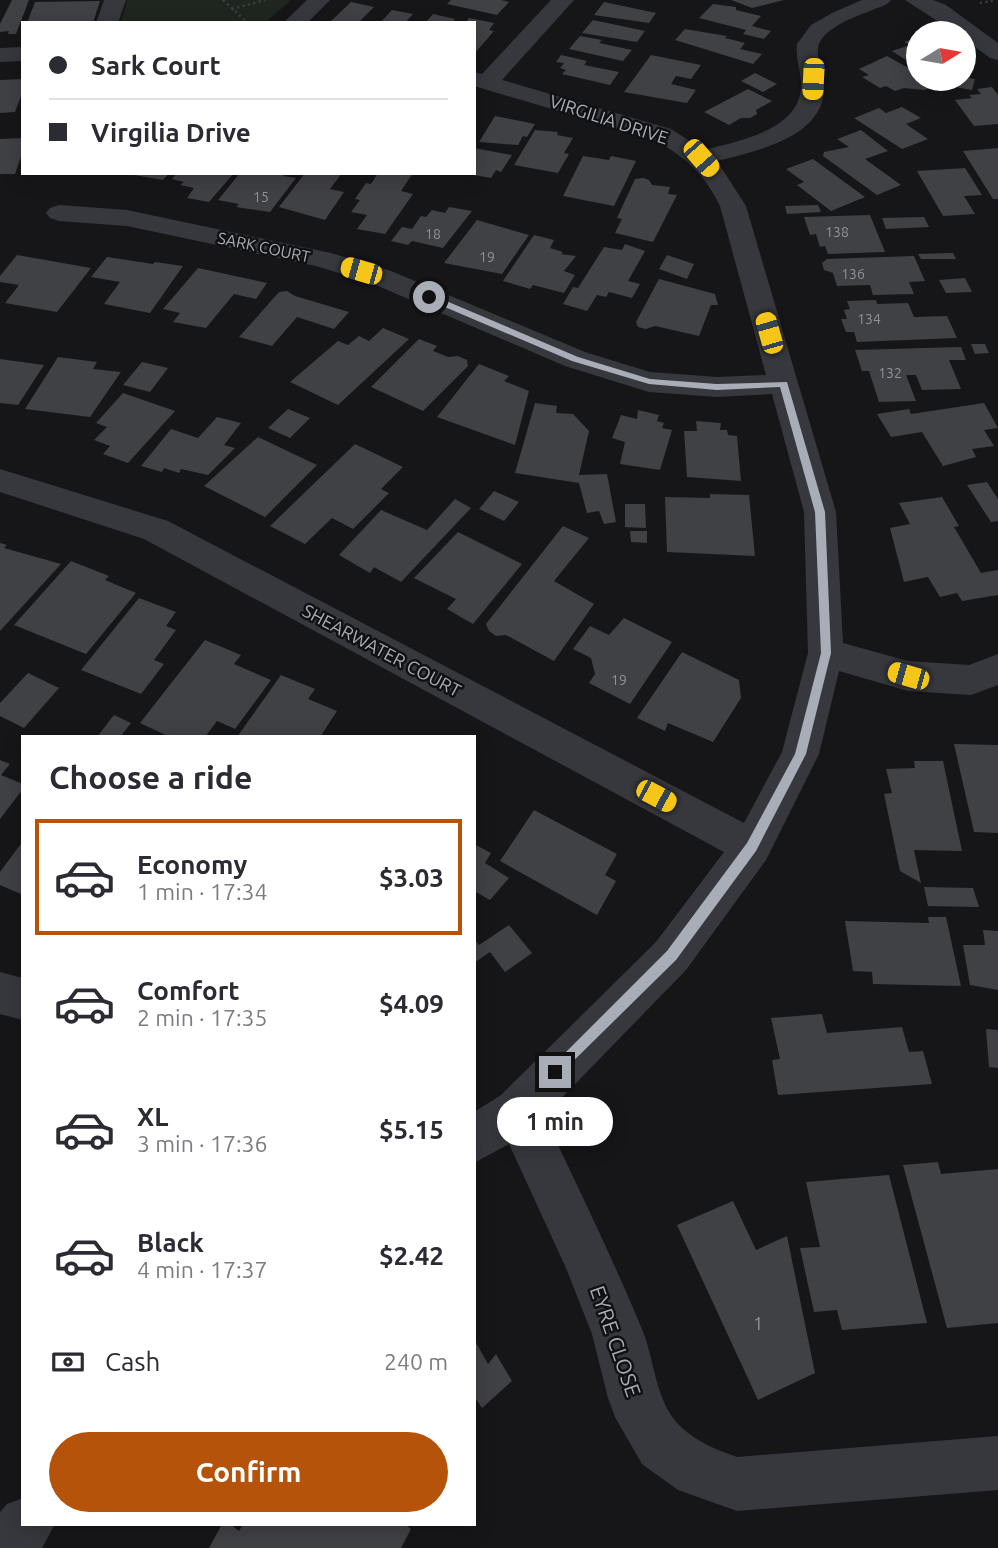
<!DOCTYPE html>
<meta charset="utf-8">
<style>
:root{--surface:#fff;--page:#f7f7f7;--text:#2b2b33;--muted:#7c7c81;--line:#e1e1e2;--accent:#b45309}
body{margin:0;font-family:Ubuntu,sans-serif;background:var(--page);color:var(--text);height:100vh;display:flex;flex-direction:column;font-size:26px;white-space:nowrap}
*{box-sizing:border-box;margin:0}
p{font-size:23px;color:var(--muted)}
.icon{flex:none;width:38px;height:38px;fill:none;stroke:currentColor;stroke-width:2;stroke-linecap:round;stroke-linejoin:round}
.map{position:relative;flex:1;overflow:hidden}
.panel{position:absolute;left:21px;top:735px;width:455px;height:791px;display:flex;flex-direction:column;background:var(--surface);border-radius:0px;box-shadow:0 4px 18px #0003}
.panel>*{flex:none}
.top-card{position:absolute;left:21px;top:21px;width:455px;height:154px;border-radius:0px;box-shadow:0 4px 18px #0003;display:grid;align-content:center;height:154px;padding:0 28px;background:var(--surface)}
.needle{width:46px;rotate:79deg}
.tools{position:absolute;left:906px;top:21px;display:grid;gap:14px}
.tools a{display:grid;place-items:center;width:70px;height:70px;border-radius:50%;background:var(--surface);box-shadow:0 4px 18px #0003;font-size:35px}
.end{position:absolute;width:32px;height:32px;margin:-16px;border:9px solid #a8adb8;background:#111;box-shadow:0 0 0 4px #111}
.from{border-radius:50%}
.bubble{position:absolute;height:49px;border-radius:24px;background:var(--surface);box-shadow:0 4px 18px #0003;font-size:23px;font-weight:700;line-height:49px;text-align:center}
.car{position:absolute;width:21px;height:42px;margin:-21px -10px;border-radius:9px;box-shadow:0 0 5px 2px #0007;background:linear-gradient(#f5c518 24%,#345 0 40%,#f5c518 0 76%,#345 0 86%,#f5c518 0)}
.top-card b{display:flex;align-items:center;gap:24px;height:66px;font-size:26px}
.top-card b+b{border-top:2px solid var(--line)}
.top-card i{width:18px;height:18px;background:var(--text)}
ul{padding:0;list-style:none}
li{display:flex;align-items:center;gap:21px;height:116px;margin:0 14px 10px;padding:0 14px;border:4px solid transparent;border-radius:0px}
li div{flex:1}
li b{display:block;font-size:26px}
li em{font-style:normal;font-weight:700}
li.on{border-color:var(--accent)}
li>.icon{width:63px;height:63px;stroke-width:1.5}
h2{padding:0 28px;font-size:32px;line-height:84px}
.pay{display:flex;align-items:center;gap:18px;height:77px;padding:0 28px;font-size:26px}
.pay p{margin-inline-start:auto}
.action{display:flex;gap:14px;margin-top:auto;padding:14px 28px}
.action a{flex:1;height:80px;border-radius:42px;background:var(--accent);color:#fff;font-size:28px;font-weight:700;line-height:80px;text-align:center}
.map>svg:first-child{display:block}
</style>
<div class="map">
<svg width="998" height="1548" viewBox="0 0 998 1548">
<rect width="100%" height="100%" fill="#161618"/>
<!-- green -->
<path fill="#1e261f" d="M127,0H291L265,23H121Z"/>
<!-- building -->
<path fill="#404145" d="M12,0H29L16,34H8L9,31L0,32V24Z
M451,0H501L509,2L497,15L447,4Z
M731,0H784L752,8Z
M100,1L93,23H27L35,2Z
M351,2L374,7L358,23L330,22Z
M604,2L656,13L649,23L594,15Z
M713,4L736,7V10L761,16L752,26L771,31L764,39L743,34L746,30L699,18Z
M392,10L413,14L405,23H380Z
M433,14L455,19L452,23H425Z
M469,18L494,23L489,30L494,31L474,54V23H465Z
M593,20L645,31L637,42L582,33Z
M685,29L727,36L725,38L745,43L740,49L762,54L753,64L675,40Z
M580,36L602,40L599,43L632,50L623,61L569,49Z
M919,37V59L909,62L892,51L910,45L904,42Z
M561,55L587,61L584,65L619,72L610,85L562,74L566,70L560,68L564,63L556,62Z
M651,55L701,65L691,79L676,76L671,84L696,90L687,103L624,92Z
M887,56L919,74V79H926L937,85L924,90L904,88L895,91L886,86L880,88L862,77L869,75L859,69Z
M755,73L777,84L763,92L741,81Z
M964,77L975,79L972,90L950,86L953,79Z
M23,79V91L15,112L0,113V80Z
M992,87L998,95V124L974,126L955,100L972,98L969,95L981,94L977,89Z
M748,89L772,101L756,110L757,114L750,118H741L729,125L704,112Z
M902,107L921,118L906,124L928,139L902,149L854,118L879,108L886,113Z
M495,116L535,124L527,137L523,136L518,145L479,142Z
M535,130L558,132L557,135L573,138L564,153L569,154L558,173L514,165Z
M861,130L888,151L865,159L901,185L877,195L823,156L824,152L849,147L837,139Z
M23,138V151L15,174H0V139Z
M474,148L512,155L501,172L496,170L491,178L474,175Z
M998,148V199H993L963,151Z
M583,156L609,160L611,156L636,161L614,206L563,196Z
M813,159L865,197L831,211L797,185L804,182L786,169Z
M965,168L982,195L964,196L975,214L943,216L917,171Z
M122,173H169L163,180Z
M177,173H234L209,202L187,198L194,188L180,185L184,182L172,179Z
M240,173H285L283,176L296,178L270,212L236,207L239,204L218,200Z
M305,173H342L330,189L344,192L325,220L279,207Z
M378,173H413L401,191L413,194L385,234L357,229L367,215L351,212L360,200L355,199L366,183L371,184Z
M643,178L649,180L652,185L670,187L668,194L677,195L653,242L615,233L622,219L617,218L635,179Z
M818,205L821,212L787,214L785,206Z
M449,207L472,211L443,248L412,241L408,245L391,241L402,227L412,229L421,216L426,217L432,210L445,213Z
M870,215L885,252L828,254L825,246L820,247L816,234L810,235L804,217Z
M924,217L929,227L886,229L882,218Z
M477,220L529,235L502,274L444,263Z
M534,235L554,240L550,248L563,252L561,254L576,256L564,271L575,275L564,293L533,285L530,289L503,281Z
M625,244L645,251L628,281L640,284L632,298L609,292L606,297L597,295L587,311L563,304L573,287L578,288L604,247L622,250Z
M953,253L956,259H921L918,254Z
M17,255L91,268L57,312L5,303L19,285L0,282V276Z
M667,255L694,264L687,279L659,269Z
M914,256L925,281L909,282L914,294L873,295L870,285L837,286L833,273L824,270L822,263L827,259Z
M107,257L153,264L155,262L183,266L150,313L104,304L120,282L91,277Z
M198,268L267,283L256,299L234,294L206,328L173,322L180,313L163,309Z
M965,278L972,292L946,293L939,280Z
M659,279L715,294L718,305H711L699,336L655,326L646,329L638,327L636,322Z
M287,291L295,296L349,312L334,329L297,317L272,346L239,337L279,292Z
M876,300L877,304L908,303L914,317L947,316L957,338L857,342L854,332H846L841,319H847L844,310L850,309L847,301Z
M383,328L409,339L338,405L290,382L338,341L348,345L359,336L369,341Z
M419,339L437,346L433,351L448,357L458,356L467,360L468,366L423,411L371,387Z
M971,344H985L989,353L975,354Z
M961,347L966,360H949L961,389L922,390L916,375H906L916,401L879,402L869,371H862L855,350Z
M58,357L97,362L93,369L121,372L90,417L25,409Z
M0,359L44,365L18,405L0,403Z
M142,362L168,368L150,392L123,385Z
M479,364L509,376L504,381L529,391L515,445L437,417Z
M123,393L175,411L128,463L103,454L110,446L94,440L107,427L96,423Z
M535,403L557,406L556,413L573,414L589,431L579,475L607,474L616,522L604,524L599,511L587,513L579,483L515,473Z
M984,403L998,428L984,430L994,446L972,449L976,457L943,466L922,432L891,437L877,414L909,409L911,414Z
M288,409L310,418L290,438L268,428Z
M638,410L659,415L657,421L664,423L662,428L672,430L660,470L620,464L625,442L612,438L621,415L637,419Z
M217,417L241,423L224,445L235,448L208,475L181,469L179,473L164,468L162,472L141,466L171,429L198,438Z
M696,421L721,423L720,430H727L728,435L737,436L741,481L687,477L684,431H697Z
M258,437L317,465L265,517L204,486Z
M355,444L403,467L381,489L389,493L353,529L332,518L305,544L270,526Z
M987,482L998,499V521L991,522L967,485Z
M494,491L519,502L504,521L479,509Z
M710,494L749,495L755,556L667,552L665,497L710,498Z
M942,497L959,526L954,527L981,573L998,570V595L962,601L957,593L940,597L928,577L904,582L890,528L910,524L899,503Z
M455,499L471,508L401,582L374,567L370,573L339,555L381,510L427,530Z
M625,504H645L646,528L625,527Z
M563,526L589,538L554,581L594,604L554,661L506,635L496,636L489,631L486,624Z
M630,531H647V543L631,542Z
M458,532L522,564L473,624L447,609L456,599L414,578Z
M0,543L7,545L4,548L61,564L0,631Z
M71,561L109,576L105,580L136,593L86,654L14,625Z
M139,598L176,612L166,626L176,630L154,660L164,664L141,694L81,670Z
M624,618L672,642L630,704L589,683L595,674L591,658L573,649L590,626L609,635Z
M205,640L241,655L234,664L271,680L235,729L217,721L205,737H170L140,723Z
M682,652L739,680L741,698L713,742L668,723L665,731L637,718Z
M28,673L59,688L24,728L0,716V703Z
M281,675L315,689L308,699L337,711L320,737H237Z
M114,715L131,723L120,737H97Z
M954,744L998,745V833L974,832Z
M0,760L10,764L1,775L23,784V789L0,819Z
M914,761H943L962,851L914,850L921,883L900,871L884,794L892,793L886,769L915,768Z
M534,810L617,854L605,875L616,881L597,915L500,861Z
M23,841V895L0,885V872Z
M474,844L491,853L485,863L509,878L490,900L474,891Z
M924,887L973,888L979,907L928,906Z
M928,917H946L961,986L873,984L872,972L853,971L845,921L929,923Z
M509,925L532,953L505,972L490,952L474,963V939L479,945Z
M983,930L998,931V990L970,985L963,945H985Z
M822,1014L827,1033L902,1027L909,1052L923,1051L932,1084L778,1095L772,1060L780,1059L771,1018Z
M986,1029L998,1030V1068L989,1067Z
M938,1162L941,1174L998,1169V1323L947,1328L903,1165Z
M889,1175L927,1323L842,1330L837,1310L814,1312L800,1248L820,1247L806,1182Z
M733,1201L756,1250L787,1236L815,1373L758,1400L677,1225Z
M474,1339L488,1364L496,1354L512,1381L482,1408L474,1396Z
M222,1524H230L239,1531L243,1524H405L411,1529L401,1548H209Z"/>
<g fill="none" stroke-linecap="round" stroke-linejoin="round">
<!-- path -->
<path stroke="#3d3f44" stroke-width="2.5" stroke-dasharray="2 3.5" stroke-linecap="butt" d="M223,0L248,23
M980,3L996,0
M232,9L265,0"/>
<!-- minor -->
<path fill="#37383d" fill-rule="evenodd" d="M104,0H126L118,23H96Z
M307,0H330L307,23H283Z
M551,0H574L502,80L671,129L704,150C737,141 798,131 801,88C802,73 795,59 797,44L811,25L832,13L862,0H891L887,4C868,13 834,21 821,40C813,51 822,70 824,82C829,137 756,151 717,161L746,206L836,512L843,643L908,661L969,665L998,654V685L971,695L908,691L839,671L819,754L766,860L686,970L544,1116C578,1187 612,1257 642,1329C655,1361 655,1402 681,1427C697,1442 717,1450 737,1457L998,1436V1490L737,1511L678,1490L642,1464L615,1417L608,1398L592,1334L566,1268L509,1144L474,1163V1112L501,1095L656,942L724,852L144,539L0,492V469L168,521L744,823L782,752L808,653L804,512L772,394L717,397L649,392L565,366L371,283L316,266L127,226L59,221L50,218L46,213L50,208L59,205L127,210L331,253L391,271L585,352L650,372L717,377L766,375L720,206C705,174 684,156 653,139L474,86V72L482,74Z
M905,0H933L946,5L998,43V60L990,58L964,39V33H956Z
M23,47V61L0,62V48Z
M0,972L23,978V1020L0,1014Z
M23,1498V1524H55L42,1548H0V1512L7,1504Z"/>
</g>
<!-- route -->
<path fill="#a8adb8" d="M426,295H432L578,357L650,379L717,384L787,382L825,512L831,653L806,754L756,851L676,960L555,1079L551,1077V1067L667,951L747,843L795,754L821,653L815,512L780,387L717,390L649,384L572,361L426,299Z"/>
<g text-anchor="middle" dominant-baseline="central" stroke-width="5" stroke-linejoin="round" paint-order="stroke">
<!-- number labels -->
<g font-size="14" fill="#8e929b">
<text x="261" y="197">15</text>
<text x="837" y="232">138</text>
<text x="433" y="234">18</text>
<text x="487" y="257">19</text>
<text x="853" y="274">136</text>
<text x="869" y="319">134</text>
<text x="890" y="373">132</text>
<text x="619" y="680">19</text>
</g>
<!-- far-street labels -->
<g font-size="16" fill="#a8adb8" stroke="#111113">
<text transform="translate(264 247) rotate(12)">SARK COURT</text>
</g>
<!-- street labels -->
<g font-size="18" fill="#a8adb8" stroke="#111113">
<text transform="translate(609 119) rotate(18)">VIRGILIA DRIVE</text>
<text transform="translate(382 650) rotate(28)">SHEARWATER COURT</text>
</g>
<!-- near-number labels -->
<g font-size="18" fill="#8e929b">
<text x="758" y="1323">1</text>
</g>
<!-- near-street labels -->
<g font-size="21" fill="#a8adb8" stroke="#111113">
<text transform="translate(616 1341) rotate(71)">EYRE CLOSE</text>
</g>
</g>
</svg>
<div class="tools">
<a><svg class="needle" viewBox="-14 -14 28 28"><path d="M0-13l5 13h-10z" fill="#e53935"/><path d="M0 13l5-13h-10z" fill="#7c7c81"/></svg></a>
</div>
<i class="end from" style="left:429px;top:297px"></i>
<i class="end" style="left:555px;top:1072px"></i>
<div class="bubble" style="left:497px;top:1097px;width:116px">1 min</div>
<i class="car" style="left:813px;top:79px;rotate:183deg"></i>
<i class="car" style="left:701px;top:158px;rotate:139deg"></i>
<i class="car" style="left:361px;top:271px;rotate:286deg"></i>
<i class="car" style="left:769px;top:333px;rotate:344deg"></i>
<i class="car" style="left:908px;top:676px;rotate:286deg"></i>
<i class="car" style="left:656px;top:796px;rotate:118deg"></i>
<div class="top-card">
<b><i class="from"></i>Sark Court</b>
<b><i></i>Virgilia Drive</b>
</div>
<section class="panel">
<h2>Choose a ride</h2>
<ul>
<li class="on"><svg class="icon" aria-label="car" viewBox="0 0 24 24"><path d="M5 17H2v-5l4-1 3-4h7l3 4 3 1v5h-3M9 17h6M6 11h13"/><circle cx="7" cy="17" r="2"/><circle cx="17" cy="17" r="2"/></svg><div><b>Economy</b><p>1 min · 17:34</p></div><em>$3.03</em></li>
<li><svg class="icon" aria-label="car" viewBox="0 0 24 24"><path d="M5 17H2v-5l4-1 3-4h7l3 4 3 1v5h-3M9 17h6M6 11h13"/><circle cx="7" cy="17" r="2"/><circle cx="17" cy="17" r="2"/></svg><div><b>Comfort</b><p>2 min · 17:35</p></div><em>$4.09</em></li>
<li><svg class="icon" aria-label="car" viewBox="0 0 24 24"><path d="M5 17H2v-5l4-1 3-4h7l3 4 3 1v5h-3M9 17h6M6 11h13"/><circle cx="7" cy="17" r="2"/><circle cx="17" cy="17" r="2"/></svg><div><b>XL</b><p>3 min · 17:36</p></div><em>$5.15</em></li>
<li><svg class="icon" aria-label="car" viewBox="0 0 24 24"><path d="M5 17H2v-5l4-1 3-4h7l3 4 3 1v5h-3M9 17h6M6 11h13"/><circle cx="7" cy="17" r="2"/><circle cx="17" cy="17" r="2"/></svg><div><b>Black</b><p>4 min · 17:37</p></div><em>$2.42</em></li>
</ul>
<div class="pay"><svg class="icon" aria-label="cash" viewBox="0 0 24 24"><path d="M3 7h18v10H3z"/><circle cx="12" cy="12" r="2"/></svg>Cash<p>240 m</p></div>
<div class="action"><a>Confirm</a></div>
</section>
</div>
